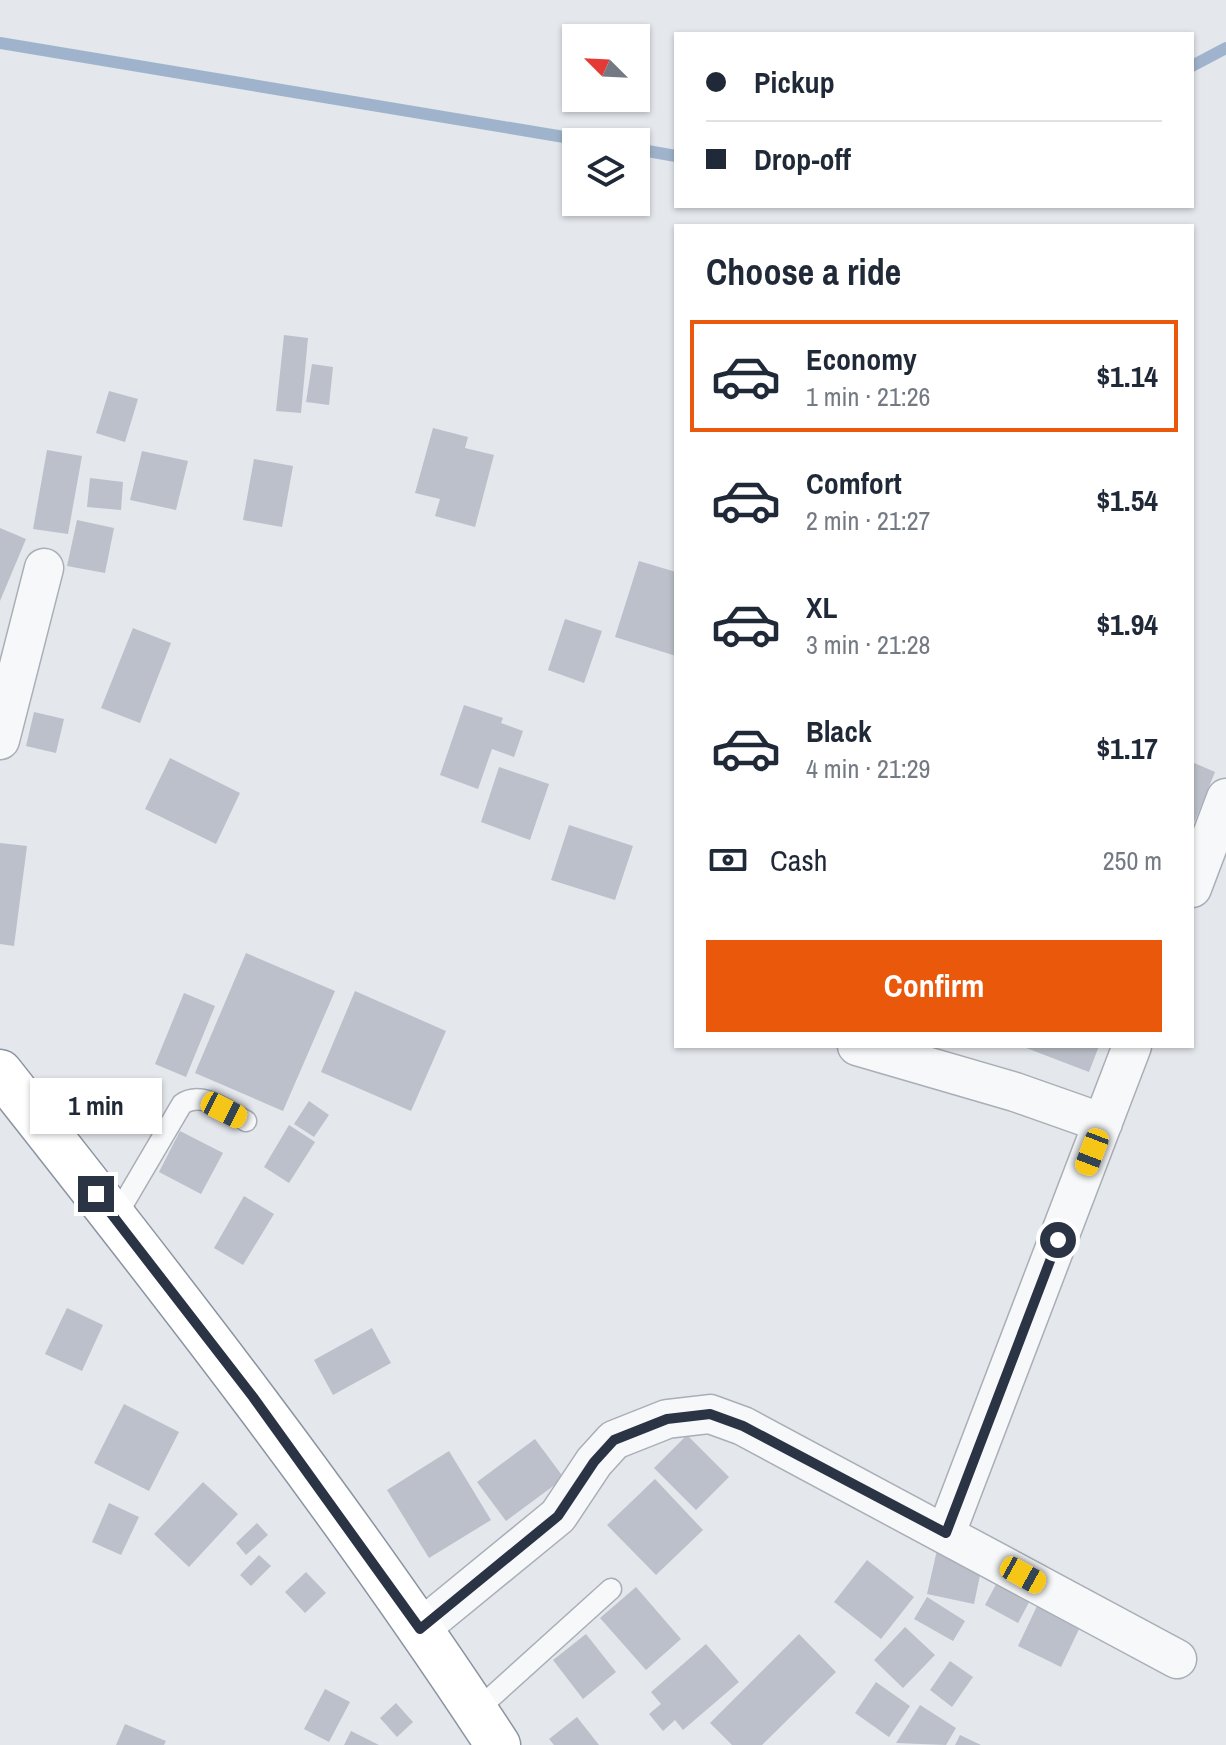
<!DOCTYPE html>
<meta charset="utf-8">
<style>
:root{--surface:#fff;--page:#f6f6f7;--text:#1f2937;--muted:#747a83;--line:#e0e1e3;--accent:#ea580c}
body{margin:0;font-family:"Archivo Narrow",sans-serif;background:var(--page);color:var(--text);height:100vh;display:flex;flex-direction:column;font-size:30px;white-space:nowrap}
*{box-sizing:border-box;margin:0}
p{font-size:26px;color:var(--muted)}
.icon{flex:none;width:44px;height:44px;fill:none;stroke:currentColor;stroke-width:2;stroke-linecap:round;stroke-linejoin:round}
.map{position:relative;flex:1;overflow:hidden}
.sheet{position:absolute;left:674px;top:224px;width:520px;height:824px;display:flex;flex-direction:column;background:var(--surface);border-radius:0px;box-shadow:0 2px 6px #0004}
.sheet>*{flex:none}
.top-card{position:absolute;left:674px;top:32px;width:520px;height:176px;border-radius:0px;box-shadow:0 2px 6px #0004;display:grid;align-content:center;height:176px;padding:0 32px;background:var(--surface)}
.needle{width:52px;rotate:294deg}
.controls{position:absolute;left:562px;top:24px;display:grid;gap:16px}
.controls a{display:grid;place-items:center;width:88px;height:88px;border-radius:0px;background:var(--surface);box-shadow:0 2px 6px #0004;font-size:40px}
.end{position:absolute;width:36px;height:36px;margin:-18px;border:10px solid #2b3445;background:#fff;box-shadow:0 0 0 4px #fff}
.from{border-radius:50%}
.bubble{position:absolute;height:56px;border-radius:0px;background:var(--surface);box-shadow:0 2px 6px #0004;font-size:26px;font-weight:800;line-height:56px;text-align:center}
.car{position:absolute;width:24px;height:48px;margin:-24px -12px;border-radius:10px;box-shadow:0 0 6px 2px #0007;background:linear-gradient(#f5c518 24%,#345 0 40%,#f5c518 0 76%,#345 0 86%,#f5c518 0)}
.top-card b{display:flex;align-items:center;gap:28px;height:76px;font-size:30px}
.top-card b+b{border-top:2px solid var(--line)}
.top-card i{width:20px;height:20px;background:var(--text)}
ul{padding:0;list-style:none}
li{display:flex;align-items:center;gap:24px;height:112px;margin:0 16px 12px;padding:0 16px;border:4px solid transparent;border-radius:0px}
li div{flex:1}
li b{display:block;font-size:30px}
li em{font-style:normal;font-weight:800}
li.on{border-color:var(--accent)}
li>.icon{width:72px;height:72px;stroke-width:1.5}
h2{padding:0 32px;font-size:36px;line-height:96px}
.pay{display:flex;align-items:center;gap:20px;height:88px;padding:0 32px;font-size:30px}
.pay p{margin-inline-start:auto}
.button{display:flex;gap:16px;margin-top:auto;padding:16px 32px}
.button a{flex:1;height:92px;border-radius:0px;background:var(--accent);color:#fff;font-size:32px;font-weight:800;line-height:92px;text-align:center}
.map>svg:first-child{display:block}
</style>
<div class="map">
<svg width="1226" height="1745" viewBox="0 0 1226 1745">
<rect width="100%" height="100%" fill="#e4e7ec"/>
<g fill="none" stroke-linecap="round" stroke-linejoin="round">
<!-- stream -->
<path stroke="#9fb4cc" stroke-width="12" d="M0,43L594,142
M1192,66L1226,48
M636,149L676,156"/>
</g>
<!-- building -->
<path fill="#bbc0ca" d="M284,335L308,338L301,413L276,411Z
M312,364L333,367L329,405L306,402Z
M109,391L138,399L125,442L96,433Z
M433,428L468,437L465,448L494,455L475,527L435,516L440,499L415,493Z
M47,450L82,456L68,534L33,529Z
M142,451L188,461L176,510L130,500Z
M254,459L293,466L282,527L243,520Z
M90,478L123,482L121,510L87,507Z
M77,520L114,528L105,573L67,566Z
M0,528L26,539L0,601Z
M639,561L676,572V656L615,637Z
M565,619L602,631L584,683L548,670Z
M133,628L171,643L140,723L101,708Z
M464,705L503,718L501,723L523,731L514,757L492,749L478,789L440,775Z
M34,712L64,719L56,753L26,746Z
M170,758L240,793L216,844L145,809Z
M1192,762L1215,772L1192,828Z
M499,767L549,784L530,840L481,822Z
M569,825L633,846L615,900L551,880Z
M0,843L27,846L14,946L0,944Z
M246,953L335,991L283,1111L195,1073Z
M355,991L446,1031L411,1111L321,1072Z
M184,993L215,1006L186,1077L155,1064Z
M1021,1046H1099L1089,1072Z
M309,1101L329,1115L314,1137L294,1124Z
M289,1125L315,1142L289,1183L264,1167Z
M180,1131L223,1153L201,1194L159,1172Z
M244,1196L274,1214L243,1265L214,1248Z
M67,1308L103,1325L82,1371L45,1354Z
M372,1328L391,1363L333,1395L314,1360Z
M124,1404L179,1432L149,1491L94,1463Z
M687,1435L729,1477L696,1510L654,1468Z
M535,1439L564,1478L506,1521L477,1482Z
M449,1451L491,1520L429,1558L387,1490Z
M655,1479L703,1530L656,1575L607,1525Z
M203,1482L238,1514L189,1567L154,1534Z
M109,1503L139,1517L121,1555L92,1542Z
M257,1523L268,1535L246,1555L236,1543Z
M937,1550L983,1561L974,1604L927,1594Z
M259,1555L271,1566L251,1586L240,1575Z
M867,1560L914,1597L881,1639L834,1602Z
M306,1572L326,1593L305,1613L285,1592Z
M1001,1575L1034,1593L1018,1623L985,1605Z
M636,1587L681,1639L646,1670L600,1618Z
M927,1597L965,1621L953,1641L914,1619Z
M1037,1606L1080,1627L1061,1667L1018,1646Z
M905,1627L935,1655L903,1688L874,1660Z
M586,1634L616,1672L583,1699L553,1660Z
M799,1634L836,1672L762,1745H732L710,1723Z
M706,1644L739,1682L683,1730L675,1720L663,1731L649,1714L661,1704L651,1692Z
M950,1661L973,1677L952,1707L930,1690Z
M876,1682L910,1706L889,1737L855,1713Z
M325,1689L350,1702L329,1742L304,1729Z
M396,1703L413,1722L397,1737L380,1718Z
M920,1705L956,1728L946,1745L896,1743Z
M577,1717L599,1745H554L549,1739Z
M125,1724L166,1741L164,1745H116Z
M351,1731L379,1745H344Z
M960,1735L981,1745H955Z"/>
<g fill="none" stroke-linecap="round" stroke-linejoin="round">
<defs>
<path id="lane" d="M115,1218L182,1104C202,1090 227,1111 246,1121
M476,1711L611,1589"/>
<path id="street" d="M0,740L44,568
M1192,888L1226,798
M857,1046L1015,1092L1103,1123
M946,1533L1132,1046
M420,1629L558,1516L594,1462L614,1440L667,1419L710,1414L743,1426L1177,1659"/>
<path id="highway" d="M0,1072C173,1291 345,1511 498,1745"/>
</defs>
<!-- lane casing -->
<use href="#lane" stroke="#a9aeb7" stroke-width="23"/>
<!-- street casing -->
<use href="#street" stroke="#a9aeb7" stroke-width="41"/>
<!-- highway casing -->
<use href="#highway" stroke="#8b94a3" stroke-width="47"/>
<!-- lane -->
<use href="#lane" stroke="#f7f8fa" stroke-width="20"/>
<!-- street -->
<use href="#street" stroke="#f7f8fa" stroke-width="38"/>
<!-- highway -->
<use href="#highway" stroke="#fff" stroke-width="44"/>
</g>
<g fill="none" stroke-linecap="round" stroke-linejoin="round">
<!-- route -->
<path stroke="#2b3445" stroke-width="10" d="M96,1194L253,1397L420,1629L558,1516L594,1462L614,1440L667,1419L710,1414L743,1426L946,1533L1058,1240"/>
</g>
</svg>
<div class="controls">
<a><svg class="needle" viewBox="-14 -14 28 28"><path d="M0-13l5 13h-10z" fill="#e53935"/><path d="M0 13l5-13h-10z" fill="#747a83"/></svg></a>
<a><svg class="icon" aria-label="layers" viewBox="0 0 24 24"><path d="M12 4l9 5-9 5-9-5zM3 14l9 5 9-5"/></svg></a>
</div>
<i class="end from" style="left:1058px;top:1240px"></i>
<i class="end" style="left:96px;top:1194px"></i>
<div class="bubble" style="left:30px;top:1078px;width:132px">1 min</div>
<i class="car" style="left:224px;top:1110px;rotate:117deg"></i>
<i class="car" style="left:1092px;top:1152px;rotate:201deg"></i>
<i class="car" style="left:1023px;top:1575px;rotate:119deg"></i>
<div class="top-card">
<b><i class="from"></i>Pickup</b>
<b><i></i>Drop-off</b>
</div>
<section class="sheet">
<h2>Choose a ride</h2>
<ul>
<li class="on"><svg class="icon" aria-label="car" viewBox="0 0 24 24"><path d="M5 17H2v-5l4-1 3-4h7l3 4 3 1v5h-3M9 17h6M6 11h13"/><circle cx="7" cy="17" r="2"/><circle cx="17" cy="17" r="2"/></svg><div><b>Economy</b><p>1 min · 21:26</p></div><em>$1.14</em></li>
<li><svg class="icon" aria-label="car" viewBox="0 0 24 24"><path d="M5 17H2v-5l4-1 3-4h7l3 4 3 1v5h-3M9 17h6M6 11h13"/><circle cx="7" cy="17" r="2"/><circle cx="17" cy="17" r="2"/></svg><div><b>Comfort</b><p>2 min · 21:27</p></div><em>$1.54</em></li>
<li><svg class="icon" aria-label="car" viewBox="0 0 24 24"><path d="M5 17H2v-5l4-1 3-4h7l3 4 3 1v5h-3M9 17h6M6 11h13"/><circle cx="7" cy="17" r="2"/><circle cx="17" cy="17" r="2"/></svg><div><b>XL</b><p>3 min · 21:28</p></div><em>$1.94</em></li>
<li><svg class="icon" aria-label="car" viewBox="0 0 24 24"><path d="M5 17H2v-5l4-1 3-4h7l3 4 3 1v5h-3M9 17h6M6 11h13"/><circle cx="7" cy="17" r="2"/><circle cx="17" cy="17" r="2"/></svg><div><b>Black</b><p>4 min · 21:29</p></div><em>$1.17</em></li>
</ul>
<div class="pay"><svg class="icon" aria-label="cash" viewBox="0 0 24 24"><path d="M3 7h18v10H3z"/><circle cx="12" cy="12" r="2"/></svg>Cash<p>250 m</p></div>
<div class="button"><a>Confirm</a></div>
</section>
</div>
